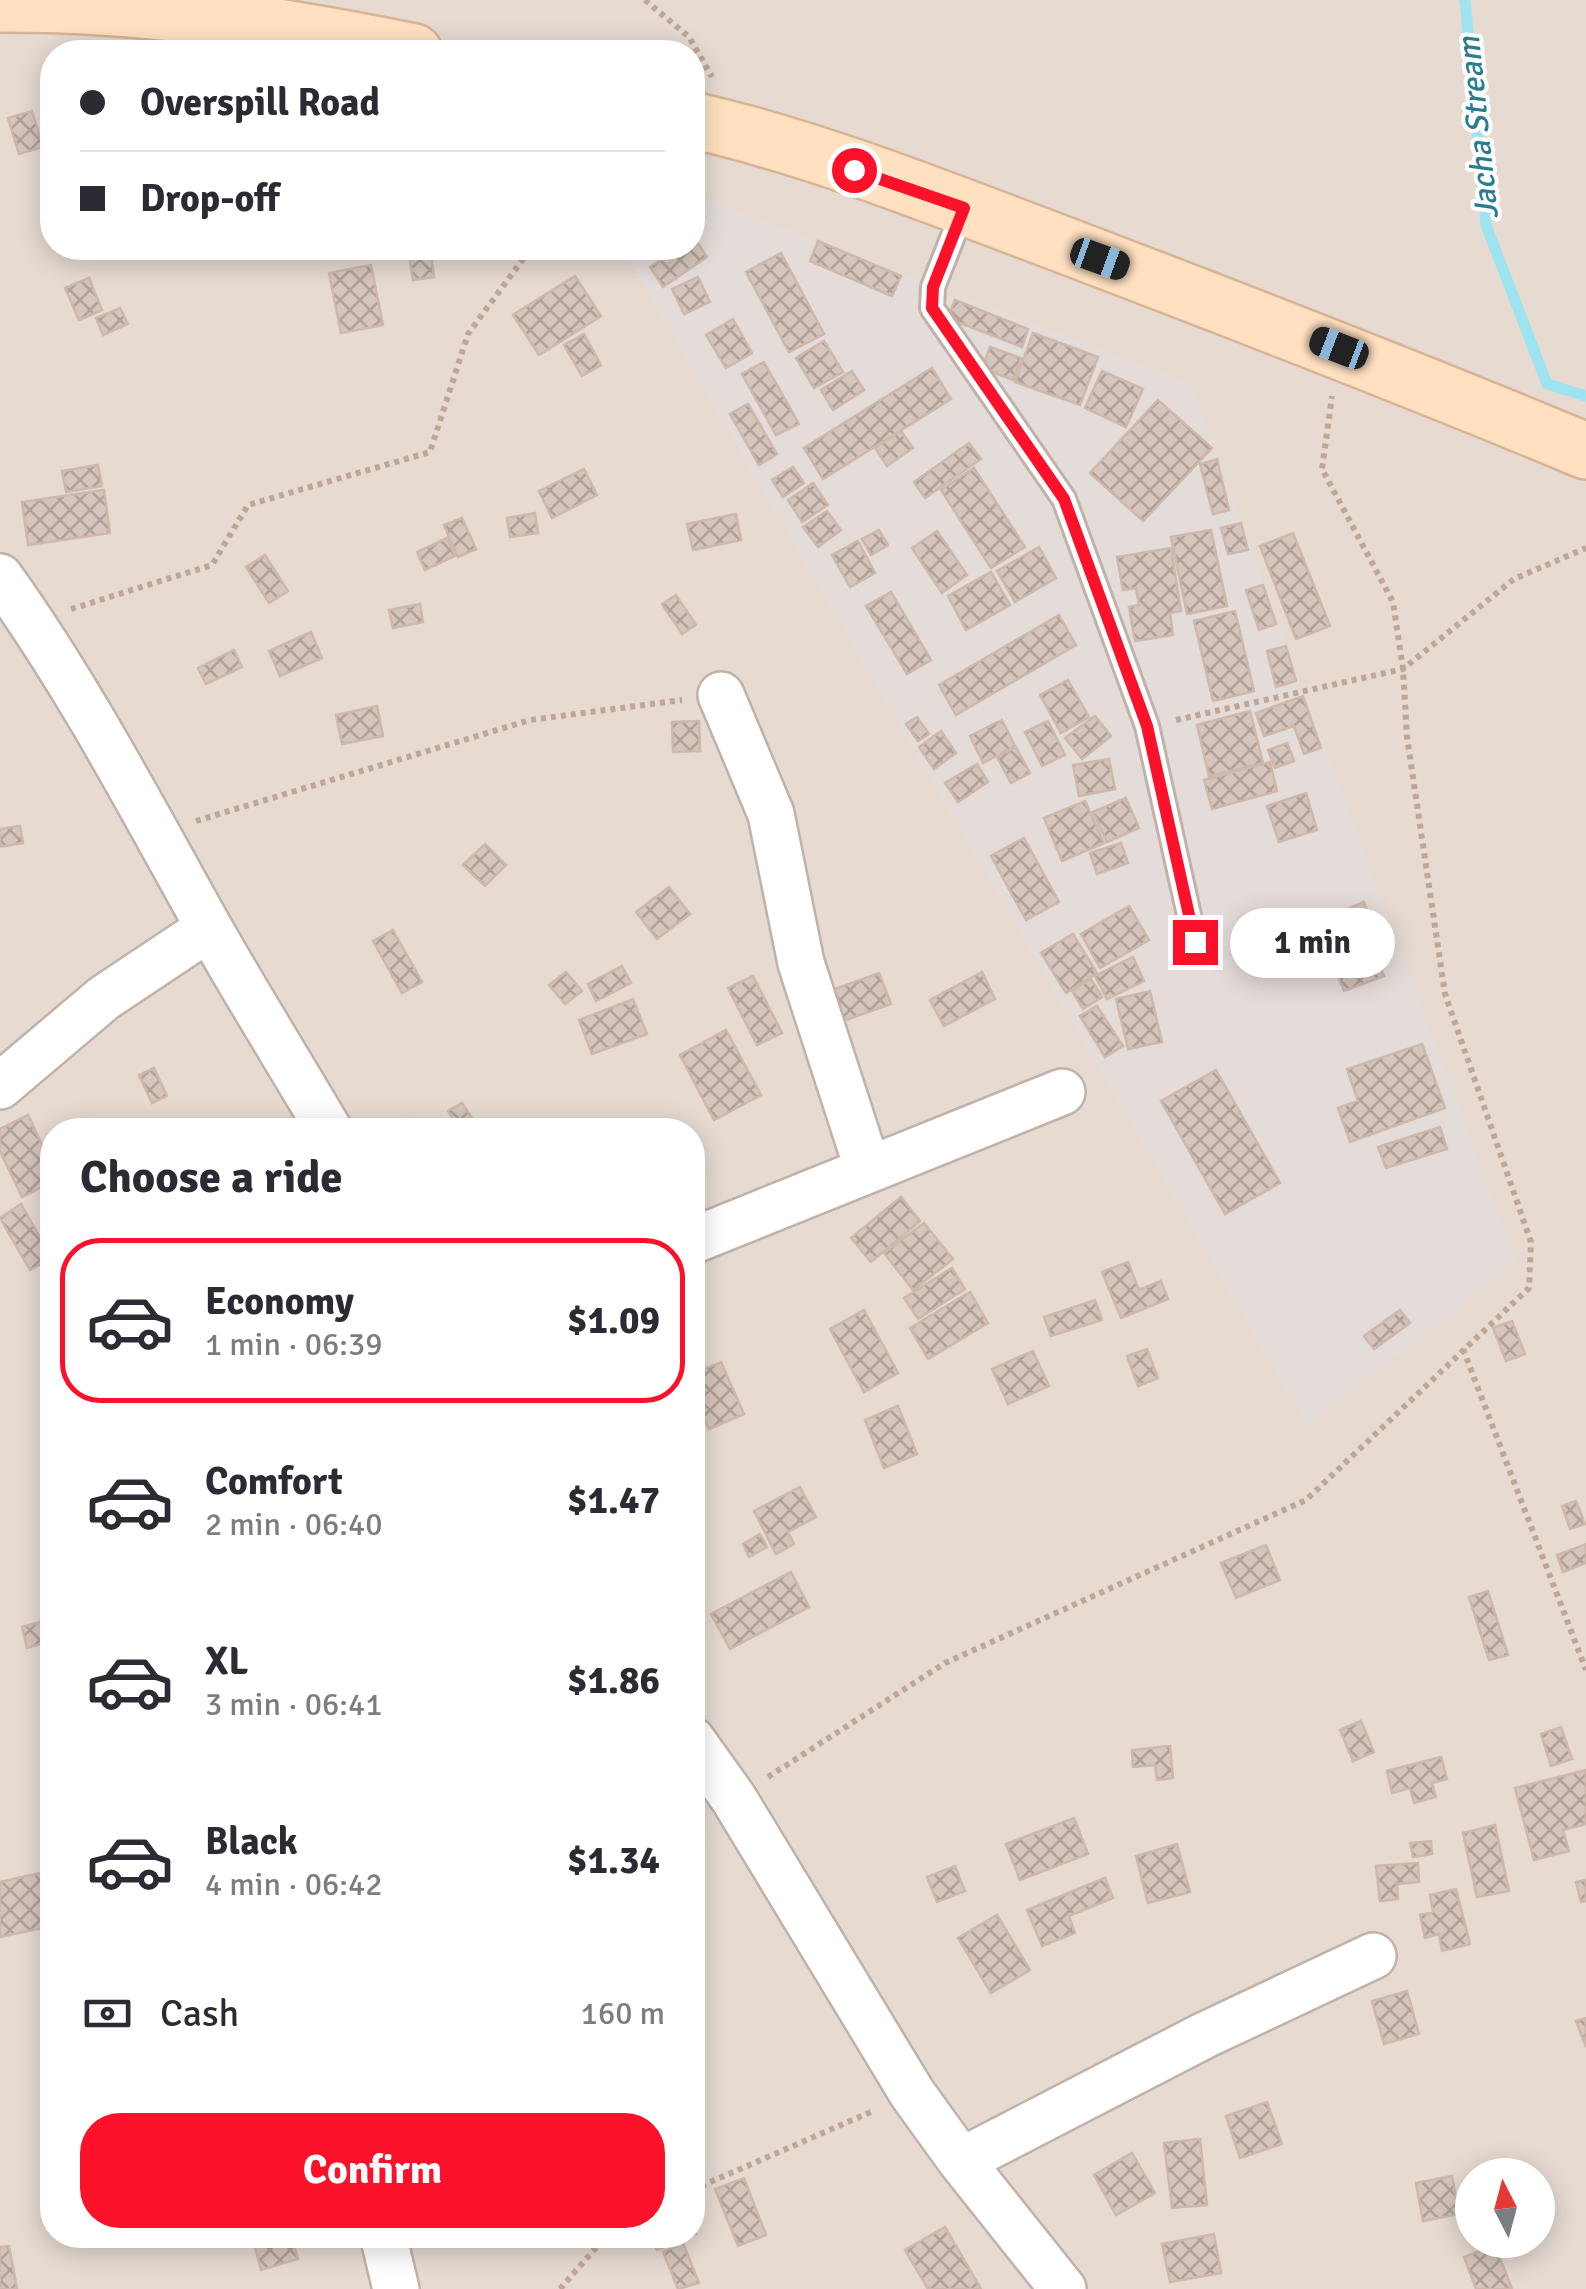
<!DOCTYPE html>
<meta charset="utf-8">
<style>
:root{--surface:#fff;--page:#f2f2f3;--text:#2b2b33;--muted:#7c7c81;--line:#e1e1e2;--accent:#fb1129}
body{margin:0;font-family:Signika,sans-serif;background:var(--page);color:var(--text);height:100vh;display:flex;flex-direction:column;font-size:38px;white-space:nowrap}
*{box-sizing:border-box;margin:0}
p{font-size:32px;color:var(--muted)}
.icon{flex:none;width:55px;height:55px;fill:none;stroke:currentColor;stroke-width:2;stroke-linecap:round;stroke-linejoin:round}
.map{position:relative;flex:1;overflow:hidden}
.sheet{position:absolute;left:40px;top:1118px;width:665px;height:1130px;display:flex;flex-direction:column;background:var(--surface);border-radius:40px;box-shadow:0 5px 25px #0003}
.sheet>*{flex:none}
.banner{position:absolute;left:40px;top:40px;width:665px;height:220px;border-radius:40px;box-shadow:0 5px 25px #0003;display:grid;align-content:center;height:220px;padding:0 40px;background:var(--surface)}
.needle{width:65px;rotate:354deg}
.buttons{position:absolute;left:1455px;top:2158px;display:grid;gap:20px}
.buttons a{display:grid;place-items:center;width:100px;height:100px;border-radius:50%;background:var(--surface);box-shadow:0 5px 25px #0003;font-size:50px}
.end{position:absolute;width:45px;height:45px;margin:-22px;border:12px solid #fb1129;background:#fff;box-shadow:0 0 0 5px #fff}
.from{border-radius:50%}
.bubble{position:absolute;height:70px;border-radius:35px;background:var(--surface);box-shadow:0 5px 25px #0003;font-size:32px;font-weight:700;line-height:70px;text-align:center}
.car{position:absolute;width:30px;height:60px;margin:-30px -15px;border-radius:12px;box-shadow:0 0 8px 2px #0007;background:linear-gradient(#222 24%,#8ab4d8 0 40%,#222 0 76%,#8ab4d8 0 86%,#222 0)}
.banner b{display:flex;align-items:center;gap:35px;height:95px;font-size:38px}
.banner b+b{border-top:2px solid var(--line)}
.banner i{width:25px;height:25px;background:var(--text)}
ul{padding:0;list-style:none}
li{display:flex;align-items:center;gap:30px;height:165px;margin:0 20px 15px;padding:0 20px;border:5px solid transparent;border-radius:40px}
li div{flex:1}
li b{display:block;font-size:38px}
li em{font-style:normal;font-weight:700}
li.on{border-color:var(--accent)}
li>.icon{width:90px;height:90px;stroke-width:1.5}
h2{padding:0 40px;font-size:45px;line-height:120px}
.pay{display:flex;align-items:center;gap:25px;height:110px;padding:0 40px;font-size:38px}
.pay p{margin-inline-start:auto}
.primary-button{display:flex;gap:20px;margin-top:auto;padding:20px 40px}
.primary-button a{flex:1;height:115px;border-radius:40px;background:var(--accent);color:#fff;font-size:40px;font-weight:700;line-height:115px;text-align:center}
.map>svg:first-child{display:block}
</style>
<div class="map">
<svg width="1586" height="2289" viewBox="0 0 1586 2289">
<defs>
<pattern id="building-cross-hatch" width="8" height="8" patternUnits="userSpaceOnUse" patternTransform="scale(2.5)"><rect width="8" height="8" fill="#d6c5bc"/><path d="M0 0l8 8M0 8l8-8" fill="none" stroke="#afa19a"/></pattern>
</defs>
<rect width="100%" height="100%" fill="#f2eae3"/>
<!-- residential -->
<path fill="#e6dad1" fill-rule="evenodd" d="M0,0H1586V2289H0ZM52,52H692L693,195L1191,385L1308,1425L623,248H52ZM52,1130H692V2235H52ZM1472,2175H1538V2240H1472Z"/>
<!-- industrial -->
<path fill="#e4dcd9" d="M693,195L1191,385L1517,1263L1308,1425L623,248H692Z"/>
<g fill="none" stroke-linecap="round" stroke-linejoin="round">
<!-- stream -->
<path stroke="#9ee3f0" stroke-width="11" d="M1465,0L1486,225L1547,384L1586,396"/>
</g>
<!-- building -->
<path fill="url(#building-cross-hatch)" stroke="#ceb8ac" stroke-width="2.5" d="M32,111L43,147L19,154L8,118Z
M694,237L707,257L663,287L650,267L679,248H692Z
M818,241L901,276L892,296L810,261Z
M408,248H430L434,277L413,280Z
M781,253L824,334L789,352L746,272Z
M371,265L383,325L341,333L329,273Z
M575,276L601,316L539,355L513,315Z
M698,277L710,302L684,314L672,289Z
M89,278L102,310L79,320L65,288Z
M955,300L1028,329L1022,347L947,318Z
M120,308L128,324L103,335L96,318Z
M733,319L752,353L726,368L706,335Z
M1033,333L1098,357L1080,405L1015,382Z
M584,334L601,365L582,376L564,345Z
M824,341L843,372L814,388L796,358Z
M990,347L1021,358L1013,380L982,368Z
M764,362L799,424L776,435L742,374Z
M932,368L951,399L823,479L804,448Z
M852,371L864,390L833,410L821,390Z
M1102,371L1143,389L1126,427L1085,408Z
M1158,400L1212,448L1143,521L1090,473Z
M748,404L777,454L759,465L730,414Z
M901,431L913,448L887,466L875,448Z
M969,443L981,459L925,498L914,482Z
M1217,459L1229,510L1213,514L1200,464Z
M98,465L102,486L66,492L62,471Z
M793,467L804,483L783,497L772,480Z
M974,468L1025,547L991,568L941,490Z
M584,469L597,495L552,518L539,491Z
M813,483L828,505L802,522L788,500Z
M104,490L110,533L28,545L22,502Z
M827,511L841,530L818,547L803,527Z
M535,513L538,533L510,537L507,518Z
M736,514L741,540L693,550L687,524Z
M462,518L476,549L458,557L444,525Z
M1241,523L1248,550L1228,554L1221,528Z
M879,530L888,545L871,555L862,539Z
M1211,530L1227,606L1187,614L1171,537Z
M937,531L967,575L942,593L912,548Z
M1293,533L1330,626L1296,639L1260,546Z
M447,538L455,556L425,570L417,552Z
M858,541L875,573L850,587L832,555Z
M1039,547L1056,578L1015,602L997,571Z
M1171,548L1181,611L1170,613L1173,635L1135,641L1129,607L1139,605L1136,588L1123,590L1117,557Z
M265,555L288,591L269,603L246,567Z
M991,572L1010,605L966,630L948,596Z
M1263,585L1276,624L1259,630L1246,590Z
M891,592L931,660L907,674L866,606Z
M676,595L696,625L682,634L662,604Z
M420,604L423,622L393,628L389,610Z
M1235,611L1254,691L1213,701L1194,621Z
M1059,615L1076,645L956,715L939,685Z
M311,632L322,658L280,676L269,651Z
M1286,646L1296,681L1276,687L1267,651Z
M234,650L242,667L206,684L198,668Z
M1068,680L1089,717L1061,733L1040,695Z
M1303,696L1321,748L1304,754L1294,726L1264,736L1256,713Z
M377,706L383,736L342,744L336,715Z
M1250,711L1263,763L1209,776L1197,725Z
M1095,716L1111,736L1082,759L1065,738Z
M917,717L929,734L918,741L906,724Z
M1002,720L1015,746L983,763L970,736Z
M699,721L700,751L673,752L672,722Z
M1048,721L1065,755L1042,766L1025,732Z
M941,731L956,753L934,769L919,747Z
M1287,743L1294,761L1275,768L1268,750Z
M1016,747L1030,773L1011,783L997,757Z
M1109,759L1115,789L1079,796L1073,765Z
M1270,762L1277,791L1212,809L1204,780Z
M977,764L988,782L958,802L945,783Z
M1306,793L1317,830L1279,842L1267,806Z
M1126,798L1139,828L1107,842L1093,812Z
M1085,801L1104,843L1062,861L1044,818Z
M20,826L23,843L0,847V829Z
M1024,838L1059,902L1026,920L991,856Z
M1121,843L1128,863L1097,874L1090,853Z
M485,844L506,865L485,886L463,865Z
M669,887L690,914L657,939L636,912Z
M1364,902L1379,939L1344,953L1329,917Z
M1129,906L1149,940L1100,968L1081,934Z
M393,930L422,982L402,993L373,941Z
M1073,934L1097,973L1066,993L1041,953Z
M1133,957L1144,981L1107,999L1095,976Z
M1377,959L1384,976L1344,991L1337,974Z
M622,966L631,983L596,1001L588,984Z
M566,972L582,991L565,1004L549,985Z
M982,972L995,999L944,1026L930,1000Z
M879,973L891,1004L832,1025L821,994Z
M753,976L782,1033L757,1045L728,988Z
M1091,979L1102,997L1083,1009L1072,991Z
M1150,991L1162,1042L1128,1049L1116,999Z
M633,999L647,1034L592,1054L579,1020Z
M1097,1006L1123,1046L1105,1057L1080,1016Z
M726,1030L761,1095L714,1120L680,1055Z
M1422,1044L1445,1108L1350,1142L1338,1108L1358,1101L1347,1069Z
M154,1068L167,1096L152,1103L139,1075Z
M1216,1070L1280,1183L1225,1214L1161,1101Z
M462,1103L480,1130H460L448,1111Z
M28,1115L52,1166V1182L22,1197L0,1151V1129Z
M402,1119L409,1130H391L389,1126Z
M1440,1127L1447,1149L1386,1168L1378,1147Z
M901,1197L920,1221L871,1262L851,1238Z
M21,1204L52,1258L30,1270L0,1218Z
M924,1223L953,1259L913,1290L884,1253Z
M1128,1262L1139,1290L1161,1281L1168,1299L1121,1318L1102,1272Z
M52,1266V1286L43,1277Z
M952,1268L965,1289L918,1319L904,1298Z
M970,1292L988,1323L928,1359L910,1328Z
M1095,1300L1102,1320L1051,1336L1044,1317Z
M864,1310L898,1373L864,1392L830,1329Z
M1400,1310L1410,1323L1374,1349L1364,1336Z
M1512,1321L1525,1354L1506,1361L1493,1328Z
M1147,1349L1158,1378L1138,1386L1127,1356Z
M1033,1351L1049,1386L1008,1404L992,1369Z
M721,1362L744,1414L709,1429L692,1391V1374Z
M898,1406L917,1454L884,1468L865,1420Z
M800,1487L816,1517L788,1532L794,1544L776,1554L754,1511Z
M1576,1501L1585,1524L1570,1529L1562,1506Z
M760,1534L767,1547L749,1557L743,1544Z
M1586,1544V1563L1563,1572L1557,1555Z
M1266,1545L1280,1580L1236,1598L1221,1563Z
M791,1572L809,1607L730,1649L711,1614Z
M1488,1591L1508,1655L1489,1660L1469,1597Z
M52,1619V1641L27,1648L22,1627Z
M1361,1721L1374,1752L1353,1761L1340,1730Z
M1561,1727L1572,1759L1551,1766L1541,1734Z
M1170,1746L1173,1778L1157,1780L1155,1765L1133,1767L1132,1750Z
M1441,1757L1447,1779L1432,1783L1436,1797L1414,1803L1410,1788L1392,1793L1387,1771Z
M1586,1770V1824L1563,1830L1569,1851L1534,1860L1515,1788Z
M1074,1818L1088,1854L1020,1880L1006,1844Z
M1495,1825L1509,1891L1477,1897L1463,1833Z
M1431,1841L1432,1854L1413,1857L1410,1843Z
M1177,1844L1190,1892L1148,1903L1136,1856Z
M1418,1863L1419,1882L1397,1884L1398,1899L1380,1901L1376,1866Z
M955,1866L965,1891L937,1902L927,1877Z
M40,1873L52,1926L0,1937V1882Z
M1105,1878L1113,1898L1069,1916L1075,1933L1042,1946L1027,1910Z
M1586,1880V1901L1581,1902L1576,1882Z
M1456,1889L1470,1944L1442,1951L1439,1934L1425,1938L1420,1915L1433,1912L1430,1895Z
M997,1915L1030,1970L991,1993L958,1938Z
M1407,1991L1419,2034L1384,2044L1372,2001Z
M1586,2018V2047L1576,2021Z
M1267,2102L1282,2144L1240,2158L1226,2116Z
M1200,2139L1207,2205L1172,2208L1164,2143Z
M1132,2153L1155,2193L1116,2215L1094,2175Z
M1452,2176L1459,2214L1423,2221L1416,2183Z
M744,2178L766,2235L738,2246L715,2189Z
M692,2224L696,2234L657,2250L651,2235H692Z
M945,2227L981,2289H928L905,2250Z
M1214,2234L1221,2273L1170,2282L1162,2244Z
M291,2235L298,2259L261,2270L252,2236Z
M683,2243L699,2283L678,2289L663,2252Z
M1495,2245L1512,2289H1476L1464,2257Z
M9,2246L17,2289H0V2247Z"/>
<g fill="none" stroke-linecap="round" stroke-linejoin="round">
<defs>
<path id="lane" d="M964,208L933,287L932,308L1064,499L1147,726L1195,942"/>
<path id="street" d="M0,577C79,687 142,808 208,926C247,995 289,1062 329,1130
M721,695L771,814L801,963L868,1170
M0,1086L104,998L209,928
M692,1241L1062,1092
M692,1740L734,1799L912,2093L961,2161L1063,2289
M961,2161L1205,2035L1373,1956
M383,2235L396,2289"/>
<path id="secondary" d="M0,4C139,3 277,24 414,52
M692,120C815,148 934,196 1051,240C1230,308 1409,377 1586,451"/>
</defs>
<!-- lane casing -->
<use href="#lane" stroke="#c0b2a9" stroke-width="28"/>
<!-- street casing -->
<use href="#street" stroke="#c0b2a9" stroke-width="50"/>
<!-- secondary casing -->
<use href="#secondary" stroke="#d6b495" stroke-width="60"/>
<!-- path -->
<path stroke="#bfa797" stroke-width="6" stroke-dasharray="5 5" stroke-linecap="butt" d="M645,0L689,37L712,77
M71,609L212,565L248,505L430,452L468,334L531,248
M1176,720L1403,669L1514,579L1586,548
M196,821L530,720L682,700
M1463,1349L1586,1670
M768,1777L945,1663L1306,1500L1529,1288L1531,1242L1445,994L1407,737L1403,669L1393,602L1322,469L1332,396
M692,2190L875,2110
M560,2289L607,2235"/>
<!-- lane -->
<use href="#lane" stroke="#fff" stroke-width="22"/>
<!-- street -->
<use href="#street" stroke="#fff" stroke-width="45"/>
<!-- secondary -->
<use href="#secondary" stroke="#ffe0c1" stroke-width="55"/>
</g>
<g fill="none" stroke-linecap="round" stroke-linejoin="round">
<!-- route -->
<path stroke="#fb1129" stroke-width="12" d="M854,170L964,208L933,287L932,308L1064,499L1147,726L1195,942"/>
</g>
<g text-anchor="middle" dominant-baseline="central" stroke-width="8" stroke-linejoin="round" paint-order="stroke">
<!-- water labels -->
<g font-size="32" font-style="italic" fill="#277e8f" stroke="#fff">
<text transform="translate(1478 128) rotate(-96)">Jacha Stream</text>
</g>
</g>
</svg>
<div class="buttons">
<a><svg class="needle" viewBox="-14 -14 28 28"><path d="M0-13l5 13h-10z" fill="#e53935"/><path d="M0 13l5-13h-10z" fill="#7c7c81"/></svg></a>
</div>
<i class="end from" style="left:854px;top:170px"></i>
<i class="end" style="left:1195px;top:942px"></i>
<div class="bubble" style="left:1230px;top:908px;width:165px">1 min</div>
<i class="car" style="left:1100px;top:259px;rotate:110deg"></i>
<i class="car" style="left:1339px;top:348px;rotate:291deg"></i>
<div class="banner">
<b><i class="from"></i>Overspill Road</b>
<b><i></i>Drop-off</b>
</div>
<section class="sheet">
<h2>Choose a ride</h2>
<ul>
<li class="on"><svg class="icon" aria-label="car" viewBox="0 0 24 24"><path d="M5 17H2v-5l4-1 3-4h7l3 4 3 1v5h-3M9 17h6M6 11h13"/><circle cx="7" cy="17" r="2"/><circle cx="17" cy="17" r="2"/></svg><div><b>Economy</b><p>1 min · 06:39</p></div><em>$1.09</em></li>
<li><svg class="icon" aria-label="car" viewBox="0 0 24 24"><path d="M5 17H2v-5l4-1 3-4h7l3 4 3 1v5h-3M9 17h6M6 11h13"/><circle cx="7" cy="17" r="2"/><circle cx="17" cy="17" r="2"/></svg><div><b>Comfort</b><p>2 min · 06:40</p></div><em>$1.47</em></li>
<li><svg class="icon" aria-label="car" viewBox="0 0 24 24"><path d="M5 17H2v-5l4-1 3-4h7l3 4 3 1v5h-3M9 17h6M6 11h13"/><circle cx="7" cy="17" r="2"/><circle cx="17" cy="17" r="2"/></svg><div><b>XL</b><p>3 min · 06:41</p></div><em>$1.86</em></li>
<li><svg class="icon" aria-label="car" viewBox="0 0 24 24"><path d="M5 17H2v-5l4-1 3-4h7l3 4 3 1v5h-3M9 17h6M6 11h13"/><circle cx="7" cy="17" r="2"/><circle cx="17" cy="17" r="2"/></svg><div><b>Black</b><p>4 min · 06:42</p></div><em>$1.34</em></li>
</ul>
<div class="pay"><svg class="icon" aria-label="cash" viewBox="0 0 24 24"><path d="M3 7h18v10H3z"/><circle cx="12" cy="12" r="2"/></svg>Cash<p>160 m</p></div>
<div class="primary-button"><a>Confirm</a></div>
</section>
</div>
